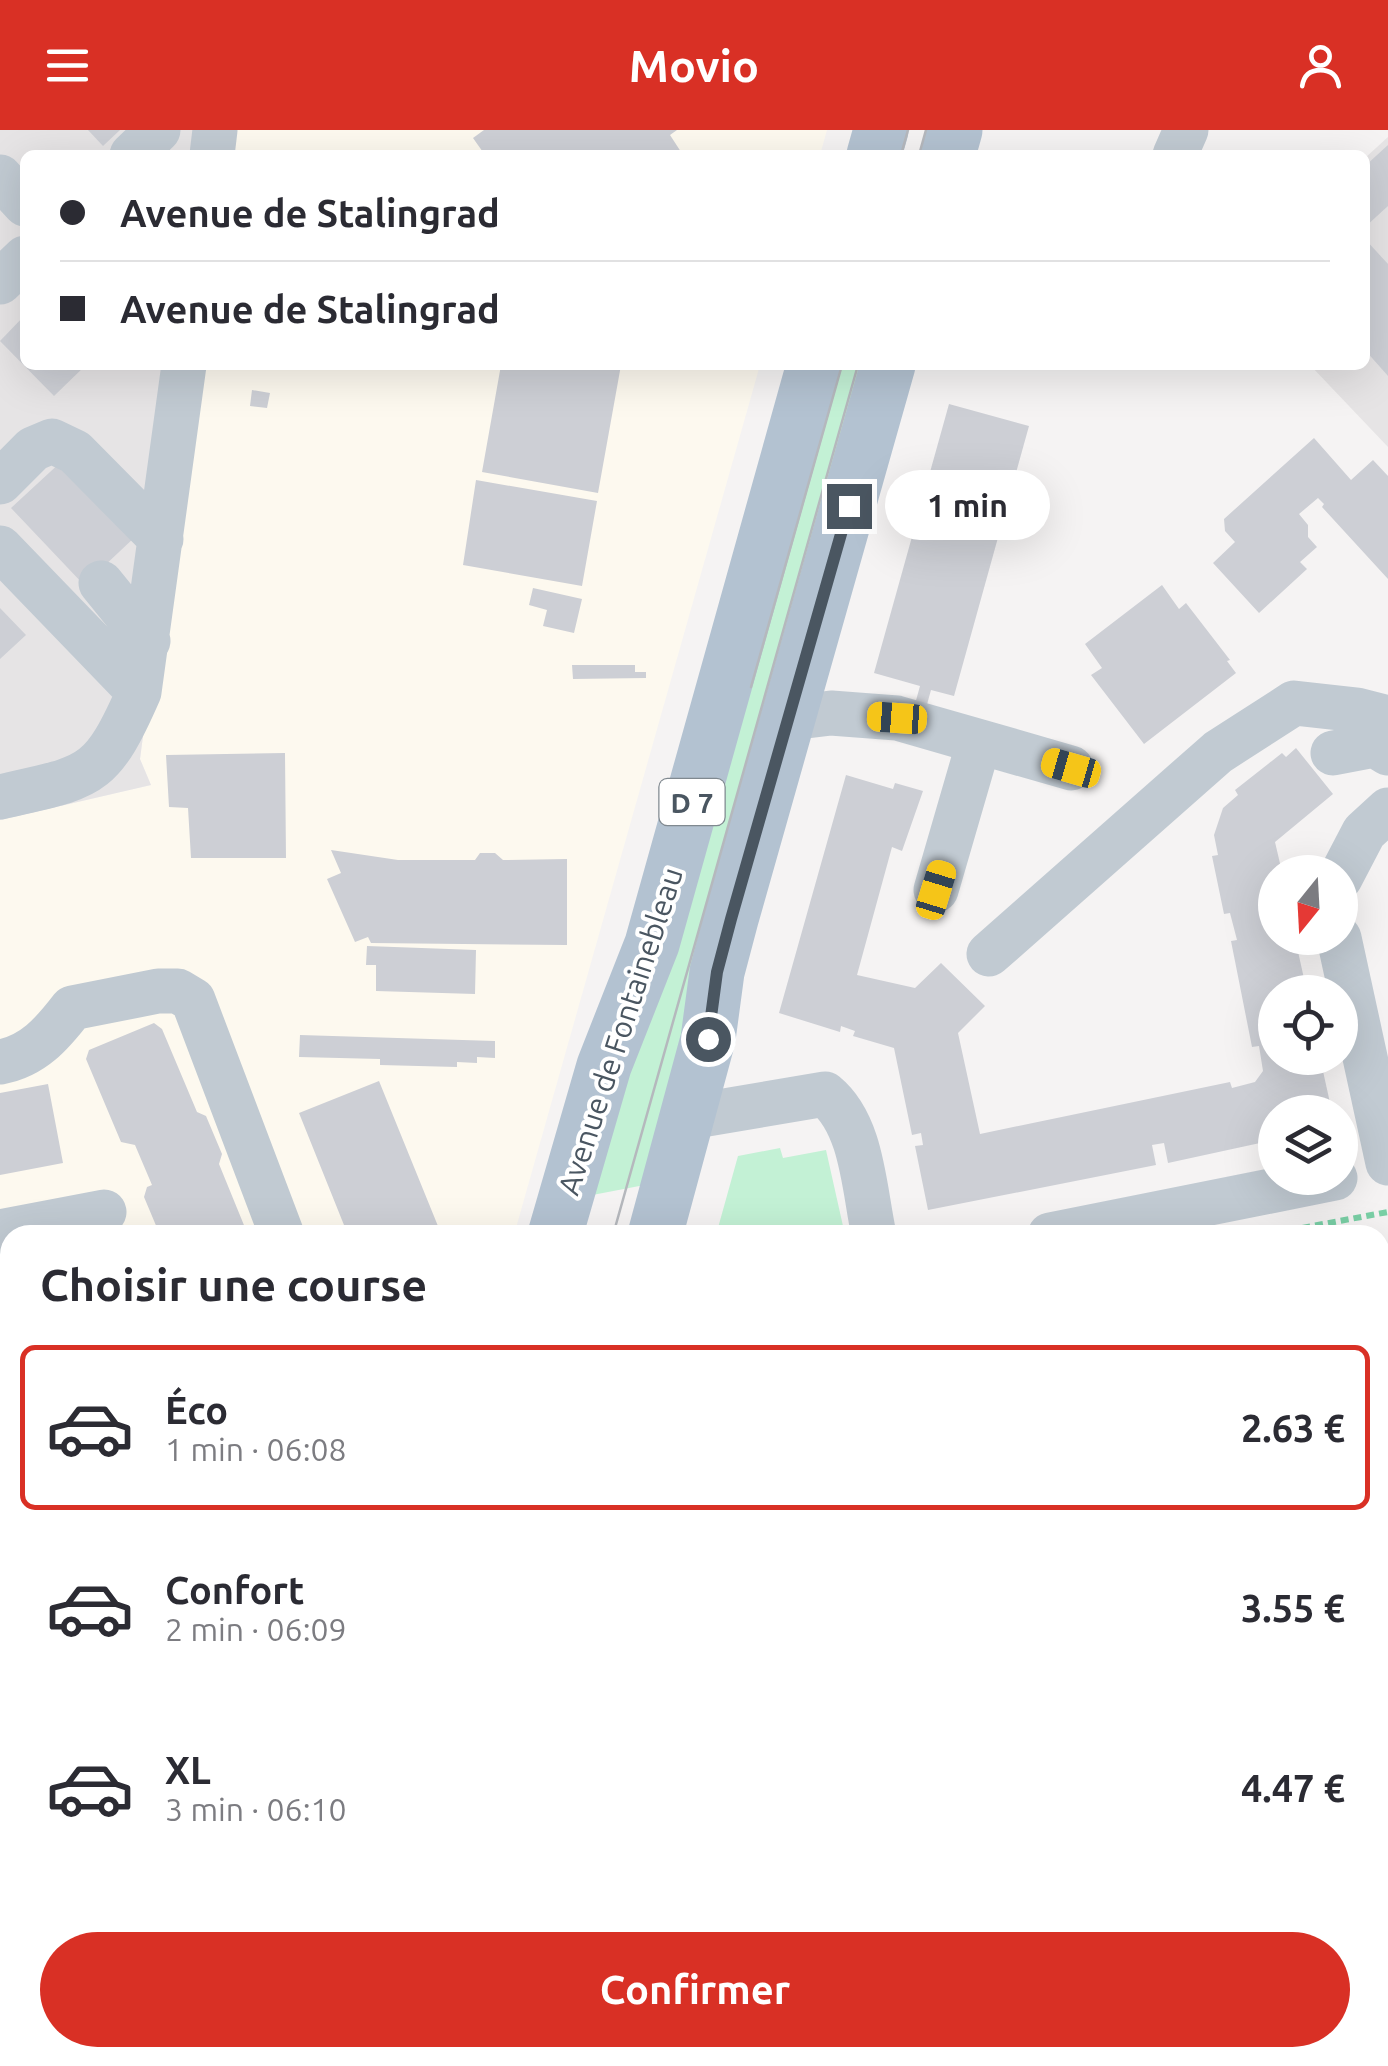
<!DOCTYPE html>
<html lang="fr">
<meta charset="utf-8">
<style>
:root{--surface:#fff;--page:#f7f7f7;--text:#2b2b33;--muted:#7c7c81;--line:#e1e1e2;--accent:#d93025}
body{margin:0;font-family:Ubuntu,sans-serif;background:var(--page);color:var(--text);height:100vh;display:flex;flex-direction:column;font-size:38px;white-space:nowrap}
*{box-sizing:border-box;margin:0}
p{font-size:32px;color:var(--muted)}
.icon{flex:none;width:55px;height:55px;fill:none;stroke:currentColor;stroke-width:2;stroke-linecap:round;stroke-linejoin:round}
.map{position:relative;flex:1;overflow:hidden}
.details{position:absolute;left:0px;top:1095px;width:1390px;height:842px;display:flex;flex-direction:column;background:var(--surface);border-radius:30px 30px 0 0;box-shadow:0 10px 40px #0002}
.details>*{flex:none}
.guide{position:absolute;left:20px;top:20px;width:1350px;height:220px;border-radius:15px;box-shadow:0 10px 40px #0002;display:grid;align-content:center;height:220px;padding:0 40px;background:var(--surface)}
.needle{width:65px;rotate:198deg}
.tools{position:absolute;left:1258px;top:725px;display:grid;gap:20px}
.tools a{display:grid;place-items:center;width:100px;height:100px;border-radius:50%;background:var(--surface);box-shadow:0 10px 40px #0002;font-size:50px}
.end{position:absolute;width:45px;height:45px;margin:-22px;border:12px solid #4a5661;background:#fff;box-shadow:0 0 0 5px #fff}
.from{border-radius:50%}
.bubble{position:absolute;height:70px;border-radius:35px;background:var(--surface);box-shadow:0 10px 40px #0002;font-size:32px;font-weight:700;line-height:70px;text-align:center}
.car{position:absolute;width:30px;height:60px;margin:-30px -15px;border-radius:12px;box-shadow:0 0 8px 2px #0007;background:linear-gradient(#f5c518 24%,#345 0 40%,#f5c518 0 76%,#345 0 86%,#f5c518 0)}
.guide b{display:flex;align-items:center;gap:35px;height:95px;font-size:38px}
.guide b+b{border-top:2px solid var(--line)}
.guide i{width:25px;height:25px;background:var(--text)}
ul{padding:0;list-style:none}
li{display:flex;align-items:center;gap:30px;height:165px;margin:0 20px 15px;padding:0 20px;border:5px solid transparent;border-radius:15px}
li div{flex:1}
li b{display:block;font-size:38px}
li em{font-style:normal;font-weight:700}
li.active{border-color:var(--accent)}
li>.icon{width:90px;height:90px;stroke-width:1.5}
h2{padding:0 40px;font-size:45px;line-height:120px}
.cta{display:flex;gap:20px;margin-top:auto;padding:20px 40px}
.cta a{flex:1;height:115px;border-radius:60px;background:var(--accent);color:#fff;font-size:40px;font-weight:700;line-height:115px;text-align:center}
header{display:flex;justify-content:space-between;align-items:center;height:130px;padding:0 40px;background:var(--accent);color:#fff;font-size:45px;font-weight:700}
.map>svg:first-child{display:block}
</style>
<header><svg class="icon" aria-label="menu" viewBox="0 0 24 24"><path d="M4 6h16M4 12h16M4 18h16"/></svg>Movio<svg class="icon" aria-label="person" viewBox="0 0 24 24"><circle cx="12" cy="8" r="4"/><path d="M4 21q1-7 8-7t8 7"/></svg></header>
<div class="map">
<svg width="1388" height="1936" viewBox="0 0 1388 1936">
<rect width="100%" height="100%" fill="#f5f3f3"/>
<!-- commercial -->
<path fill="#fdf9ef" d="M223,0H827L820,25H220Z
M192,235H760L514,1105H10V1252L0,1254V690L151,655L140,629Z"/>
<!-- education -->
<path fill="#e6e4e5" d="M0,0H223L220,25H25V235H192L140,629L151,655L0,690Z
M1388,7V317L1310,235H1365V28Z"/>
<!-- green -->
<path fill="#c3f1d5" d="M828,235H873L655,1053L582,1067Z
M780,1018L783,1028L826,1020L845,1105H716L738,1026Z
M0,1743L10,1744V1872L0,1871Z
M886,1928H1034L1026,1936H875Z"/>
<!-- building -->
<path fill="#cdcfd5" d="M88,0H120L103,16Z
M484,0H677L670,5L683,25H485L473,8Z
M1388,15V76L1365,97V36Z
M1365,109L1388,134V246L1365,220Z
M25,185V235H86L54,266L0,211Z
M501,235H621L598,363L482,342Z
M252,260L270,263L267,278L250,276Z
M949,274L1029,296L954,566L931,560L926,578L915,574L920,556L874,543Z
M1314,308L1351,350L1373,330L1388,346V449L1322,377L1324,374L1318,368L1299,384L1308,395V407L1317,417L1300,432L1307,439L1259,483L1213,433L1235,412L1225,401L1224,389Z
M63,330L136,406L84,455L11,378Z
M476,350L597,371L582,456L463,435Z
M1162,455L1179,479L1186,473L1230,530L1227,531L1236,543L1144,614L1091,545L1102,538L1085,514Z
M533,458L582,469L574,503L543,496L547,480L529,475Z
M0,478L26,505L0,529Z
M572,535H635V542H646V548L573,549Z
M1296,618L1333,664L1275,712L1282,742H1275V808H1295L1307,862H1275V928H1315L1316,933L1321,932L1332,982H1275V1004L1259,1007L1260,1013L1168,1033L1164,1013L1152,1015L1156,1035L928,1080L915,1016L923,1015L921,1003L912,1005L894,918L853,906L855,901L841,896L840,902L779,883L846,645L893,659L895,653L923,661L902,721L892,717L857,845L915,858L941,833L985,876L958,903L980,1004L1230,952L1232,958L1255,952L1263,941L1259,916L1252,917L1231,811L1237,810L1230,783L1224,784L1212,726L1218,725L1214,705L1223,678L1238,665L1235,660L1282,623L1286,627Z
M285,623L286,728H191L188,678L169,677L166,625Z
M331,720L398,730H475L480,723H495L503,730L567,729V815L371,813L368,807L355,812L327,749L341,743Z
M367,816L476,820L475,864L376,861V835H366Z
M154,893L162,899L197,982L206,986L222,1024L219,1034L248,1105H160L144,1067L147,1057L152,1055L135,1015L121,1012L86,929L89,920Z
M300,905L495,911V928L477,927V933L457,932V937L380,935V929L299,927Z
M379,951L440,1101L430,1105H348L299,983Z
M48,954L63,1033L0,1045V963Z
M10,1128V1211L0,1213V1130Z
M1388,1301V1400L1380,1406V1303Z
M1380,1513L1388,1523V1588L1380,1594Z
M1388,1747V1841L1380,1830V1752Z
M141,1928H184L182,1936H140Z
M1061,1928H1169L1176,1936H1050Z
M1215,1928H1265L1272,1936H1222Z"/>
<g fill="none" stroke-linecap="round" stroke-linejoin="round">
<!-- path -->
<path stroke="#7ad0a6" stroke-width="6" stroke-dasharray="8 5" stroke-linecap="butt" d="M1264,1105L1388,1082"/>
<!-- minor -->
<path stroke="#c1cad2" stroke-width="45" d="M132,25L158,0
M212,25L215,0
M1175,25L1186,0
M0,47L25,74
M0,152L25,128
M0,352L33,319L52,311L75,322L161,409
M0,418L139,562
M101,453L148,511
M790,588L831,583L897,588L1071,638
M1333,623L1375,615L1388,623
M0,667C90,646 100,651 139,562L184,235
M1340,748L1364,702L1388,680
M936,760L979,612
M1339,808L1388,1033
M989,824L1218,622L1294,573L1357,580L1388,588
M0,932C33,926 52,904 72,878L158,861H178L193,870L282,1105
M689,987L825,964C863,995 864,1060 874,1105
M0,1102L104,1082
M1050,1105L1335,1048
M0,1359L10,1357
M1380,1462L1388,1456
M0,1891H10
M213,1928L222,1936
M827,1928L834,1936
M1373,1928L1379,1936"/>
<!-- major -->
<path stroke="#b3c2d1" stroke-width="55" d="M874,25L881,0
M948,25L955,0
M555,1105L604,936L652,814L814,235
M655,1105L708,909L717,842L731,789L888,235
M321,1936L324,1928
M421,1936L423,1928"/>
<!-- tram -->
<path stroke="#b5b8bd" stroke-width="2.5" d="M901,25L908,0
M919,25L926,0
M751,557L842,235
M613,1105L858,235
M344,1936L352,1928
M378,1936L380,1928"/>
</g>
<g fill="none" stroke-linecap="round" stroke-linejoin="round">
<!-- route -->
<path stroke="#4a5661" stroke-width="12" d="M708,909L717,842L731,789L849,376"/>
</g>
<g text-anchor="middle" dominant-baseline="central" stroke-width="8" stroke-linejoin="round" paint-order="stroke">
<!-- shield labels -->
<rect fill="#fff" stroke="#808990" stroke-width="2.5" x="659.5" y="649" width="65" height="46" rx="8"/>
<g font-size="28" font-weight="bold" fill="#4a5661">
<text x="692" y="672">D 7</text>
</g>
<!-- street labels -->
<g font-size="30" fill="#4a5661" stroke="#fff">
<text transform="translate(620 901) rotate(-72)">Avenue de Fontainebleau</text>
</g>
</g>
</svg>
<div class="tools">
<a><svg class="needle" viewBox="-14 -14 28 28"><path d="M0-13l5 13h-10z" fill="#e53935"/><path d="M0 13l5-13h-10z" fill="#7c7c81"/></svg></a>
<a><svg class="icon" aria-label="locate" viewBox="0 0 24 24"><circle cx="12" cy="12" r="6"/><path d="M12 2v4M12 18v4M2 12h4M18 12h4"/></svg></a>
<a><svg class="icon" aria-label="layers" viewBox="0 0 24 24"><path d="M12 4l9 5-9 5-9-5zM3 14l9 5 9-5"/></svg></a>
</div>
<i class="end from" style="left:708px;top:909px"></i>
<i class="end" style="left:849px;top:376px"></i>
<div class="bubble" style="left:885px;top:340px;width:165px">1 min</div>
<i class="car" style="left:897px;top:588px;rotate:274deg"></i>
<i class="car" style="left:1071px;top:638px;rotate:286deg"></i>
<i class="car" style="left:936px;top:760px;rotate:17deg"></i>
<div class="guide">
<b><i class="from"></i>Avenue de Stalingrad</b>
<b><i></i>Avenue de Stalingrad</b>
</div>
<section class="details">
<h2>Choisir une course</h2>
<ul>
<li class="active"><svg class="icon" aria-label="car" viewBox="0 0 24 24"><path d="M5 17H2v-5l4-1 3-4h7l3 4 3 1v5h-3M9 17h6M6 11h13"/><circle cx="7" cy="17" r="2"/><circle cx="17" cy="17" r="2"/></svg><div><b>Éco</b><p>1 min · 06:08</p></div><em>2.63 €</em></li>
<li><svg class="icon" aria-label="car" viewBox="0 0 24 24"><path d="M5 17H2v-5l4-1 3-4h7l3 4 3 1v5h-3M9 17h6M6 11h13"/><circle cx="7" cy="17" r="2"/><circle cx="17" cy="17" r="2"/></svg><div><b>Confort</b><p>2 min · 06:09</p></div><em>3.55 €</em></li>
<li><svg class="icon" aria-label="car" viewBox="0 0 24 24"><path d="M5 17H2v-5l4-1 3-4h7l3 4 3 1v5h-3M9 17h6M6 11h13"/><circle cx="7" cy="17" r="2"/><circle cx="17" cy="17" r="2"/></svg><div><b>XL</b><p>3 min · 06:10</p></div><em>4.47 €</em></li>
</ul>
<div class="cta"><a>Confirmer</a></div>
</section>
</div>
